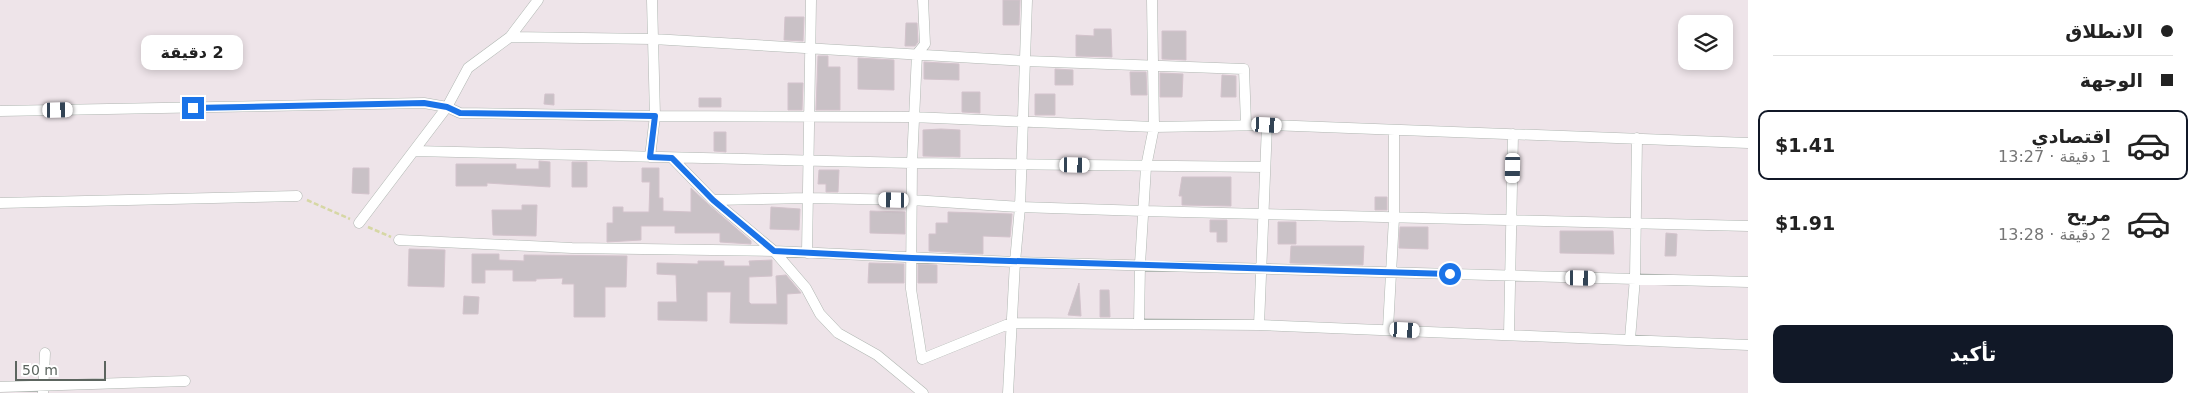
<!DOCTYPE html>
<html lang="ar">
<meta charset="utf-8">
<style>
:root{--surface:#fff;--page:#f2f2f2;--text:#222;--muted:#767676;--line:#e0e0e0;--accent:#111827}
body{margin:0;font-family:"DejaVu Sans",Cairo,sans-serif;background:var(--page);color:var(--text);direction:rtl;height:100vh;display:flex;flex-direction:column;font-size:19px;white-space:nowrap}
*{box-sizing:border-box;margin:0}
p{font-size:16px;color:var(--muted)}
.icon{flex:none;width:28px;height:28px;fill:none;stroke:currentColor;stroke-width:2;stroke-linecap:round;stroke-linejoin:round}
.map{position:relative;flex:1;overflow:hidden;direction:ltr}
.details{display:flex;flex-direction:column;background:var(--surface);width:450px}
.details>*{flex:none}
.top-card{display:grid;align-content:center;height:110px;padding:0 25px;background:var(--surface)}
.tools{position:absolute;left:1678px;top:15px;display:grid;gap:10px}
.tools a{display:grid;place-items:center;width:55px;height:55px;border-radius:10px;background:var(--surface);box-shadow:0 2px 8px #0003;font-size:25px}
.scale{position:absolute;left:15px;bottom:12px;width:91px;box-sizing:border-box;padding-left:5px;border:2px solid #5c655f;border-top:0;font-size:14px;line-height:18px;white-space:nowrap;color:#5c655f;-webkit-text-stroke:4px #fff;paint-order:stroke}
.end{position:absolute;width:22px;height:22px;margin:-11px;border:6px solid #1a73e8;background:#fff;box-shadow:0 0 0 2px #fff}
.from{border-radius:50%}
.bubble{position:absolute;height:35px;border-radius:10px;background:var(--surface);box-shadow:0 2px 8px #0003;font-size:16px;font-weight:600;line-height:35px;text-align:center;direction:rtl}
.car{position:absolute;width:15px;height:30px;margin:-15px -8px;border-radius:6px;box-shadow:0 0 4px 1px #0007;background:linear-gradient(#fff 24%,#345 0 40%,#fff 0 76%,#345 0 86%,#fff 0)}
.top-card b{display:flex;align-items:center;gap:18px;height:48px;font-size:19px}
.top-card b+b{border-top:1px solid var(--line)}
.top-card i{width:12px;height:12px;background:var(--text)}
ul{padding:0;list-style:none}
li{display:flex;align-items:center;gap:15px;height:70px;margin:0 10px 8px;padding:0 15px;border:2px solid transparent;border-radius:10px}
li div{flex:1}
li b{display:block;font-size:19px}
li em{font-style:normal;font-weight:600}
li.active{border-color:var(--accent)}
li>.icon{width:45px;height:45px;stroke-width:1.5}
.action{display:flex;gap:10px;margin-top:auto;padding:10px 25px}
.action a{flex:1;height:58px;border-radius:10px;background:var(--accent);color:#fff;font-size:20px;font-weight:600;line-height:58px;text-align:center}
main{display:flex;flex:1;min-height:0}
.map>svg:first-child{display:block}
</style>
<main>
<section class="details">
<div class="top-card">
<b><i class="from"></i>الانطلاق</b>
<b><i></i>الوجهة</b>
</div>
<ul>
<li class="active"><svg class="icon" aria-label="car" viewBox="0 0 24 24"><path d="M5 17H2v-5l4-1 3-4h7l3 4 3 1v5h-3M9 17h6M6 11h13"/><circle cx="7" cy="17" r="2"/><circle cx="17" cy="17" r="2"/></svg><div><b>اقتصادي</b><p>1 دقيقة · 13:27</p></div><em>$1.41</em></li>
<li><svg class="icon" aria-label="car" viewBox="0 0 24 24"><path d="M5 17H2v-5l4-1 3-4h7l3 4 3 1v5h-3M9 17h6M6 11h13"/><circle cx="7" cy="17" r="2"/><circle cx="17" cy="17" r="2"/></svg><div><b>مريح</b><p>2 دقيقة · 13:28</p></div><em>$1.91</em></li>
</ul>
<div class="action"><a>تأكيد</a></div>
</section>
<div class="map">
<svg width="1748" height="393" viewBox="0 0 1748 393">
<rect width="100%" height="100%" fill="#eee4e9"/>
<!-- building -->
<path fill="#c9c1c6" stroke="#d3c3cc" d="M1003,0H1020L1019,25H1003Z
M785,17H804L803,41L784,40Z
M906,23H917L918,42L915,46H905Z
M1094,29H1111L1112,57L1076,56V35L1094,36Z
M1162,31H1186V60L1162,59Z
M818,56H828V67H840V110H816Z
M858,58L894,60V90L858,89Z
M924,62L959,64V80L924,79Z
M1055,69L1073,70V85H1055Z
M1130,72H1146L1147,95H1131Z
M1160,73L1183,74L1182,97H1160Z
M1222,75L1236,76V97H1221Z
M788,83H803L802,110H788Z
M962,92H980V113L962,112Z
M545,94H554V105L544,104Z
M1035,94H1055V115H1035Z
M699,98H721V107H699Z
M941,129L960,130V157L923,156V130Z
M714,132H726V152L714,151Z
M539,161L550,162V187L487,183V186H456V164H516V169H539Z
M572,162H587V187H572Z
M353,168H369V194L352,193Z
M642,168H659V198H663V211L691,212V188L709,205L751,241V244L720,242V233H675V226H641V240L607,242V223H613V207H623V212H649L650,182H642Z
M819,170H839L838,192H826V184H818Z
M1182,177H1231V206L1182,205V196H1179Z
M1375,197H1387V210H1375Z
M522,205H537L536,236L493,235L492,210H522Z
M771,207L800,209L799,230L770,229Z
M870,211L905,212V234L870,233Z
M948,212L1012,214L1010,237L983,236V254L929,251V234H936V223H948Z
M1210,220H1227V242H1217V232H1210Z
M1278,222H1296V244H1278Z
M1400,227H1428V249L1399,248Z
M1560,231H1613L1614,254L1560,253Z
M1666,233L1677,234L1676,256H1665Z
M1291,246H1364L1363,265L1290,263Z
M409,249L445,250L444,287L408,286Z
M472,254H499V260L524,261V255L627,256L626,287H605V317H574V284H562L563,278L536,279V281H513V270H485V283H472Z
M772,260V276L749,277V302L751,304H777L776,276L786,275L801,293L787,294V324L730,323L731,292H707V321L658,320V302H677L676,275L657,274V263L698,264V261H724V266H750L749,261Z
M869,263L904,264V283H868Z
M918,264L937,265V283H918Z
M1079,283L1081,316L1068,315Z
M1100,290H1109L1110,317H1100Z
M464,296L479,297L478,314H463Z"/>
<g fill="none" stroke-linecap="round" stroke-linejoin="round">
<defs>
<path id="minor" d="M923,0L925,44L917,54L912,163L911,289L922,359L1011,323L1259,325L1748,345
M510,37L653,39L1026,61L1244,69L1246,124
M0,111L424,103L447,107L460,113L655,116L912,117L1154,127L1267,125L1748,143
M414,151L912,163L1265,167
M650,157L655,116L652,0
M672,158L713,200L774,251L806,288L820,314L838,333L877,355L923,393
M713,200L806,198L912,200L1020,207L1144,211L1748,226
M0,203L297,196
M359,223L447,107L468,68L510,37L538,0
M399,240L572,248L774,251L1015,262L1748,282
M807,253L811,0
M1139,324L1140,264L1146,167L1154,127L1152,0
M1259,325L1267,125
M1388,329L1394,218V130
M1509,335L1513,134
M1630,339L1635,278L1637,138
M0,387L185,381
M43,393L45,353
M1008,393L1015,262L1020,207L1027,0"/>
</defs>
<!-- minor casing -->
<use href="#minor" stroke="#b0b7b2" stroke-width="11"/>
<!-- path -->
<path stroke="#d6d7a4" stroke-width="2.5" stroke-dasharray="5 2.5" stroke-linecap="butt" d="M307,200L350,219
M368,227L391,237"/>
<!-- minor -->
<use href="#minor" stroke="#fff" stroke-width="10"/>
</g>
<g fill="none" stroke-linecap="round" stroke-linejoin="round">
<!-- route -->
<path stroke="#1a73e8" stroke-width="6" d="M193,108L424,103L447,107L460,113L655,116L650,157L672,158L713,200L774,251L912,258L1450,274"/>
</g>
</svg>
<div class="tools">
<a><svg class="icon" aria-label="layers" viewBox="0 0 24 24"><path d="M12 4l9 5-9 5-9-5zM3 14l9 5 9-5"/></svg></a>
</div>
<div class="scale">50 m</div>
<i class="end from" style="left:1450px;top:274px"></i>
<i class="end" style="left:193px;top:108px"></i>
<div class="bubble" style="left:141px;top:35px;width:102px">2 دقيقة</div>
<i class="car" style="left:58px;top:110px;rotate:89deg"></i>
<i class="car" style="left:1267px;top:125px;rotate:93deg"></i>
<i class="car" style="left:1075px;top:165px;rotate:91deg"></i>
<i class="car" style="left:1513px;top:168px;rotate:181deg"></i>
<i class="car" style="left:894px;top:200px;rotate:271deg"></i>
<i class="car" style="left:1581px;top:278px;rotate:91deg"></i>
<i class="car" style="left:1405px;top:330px;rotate:93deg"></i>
</div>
</main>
